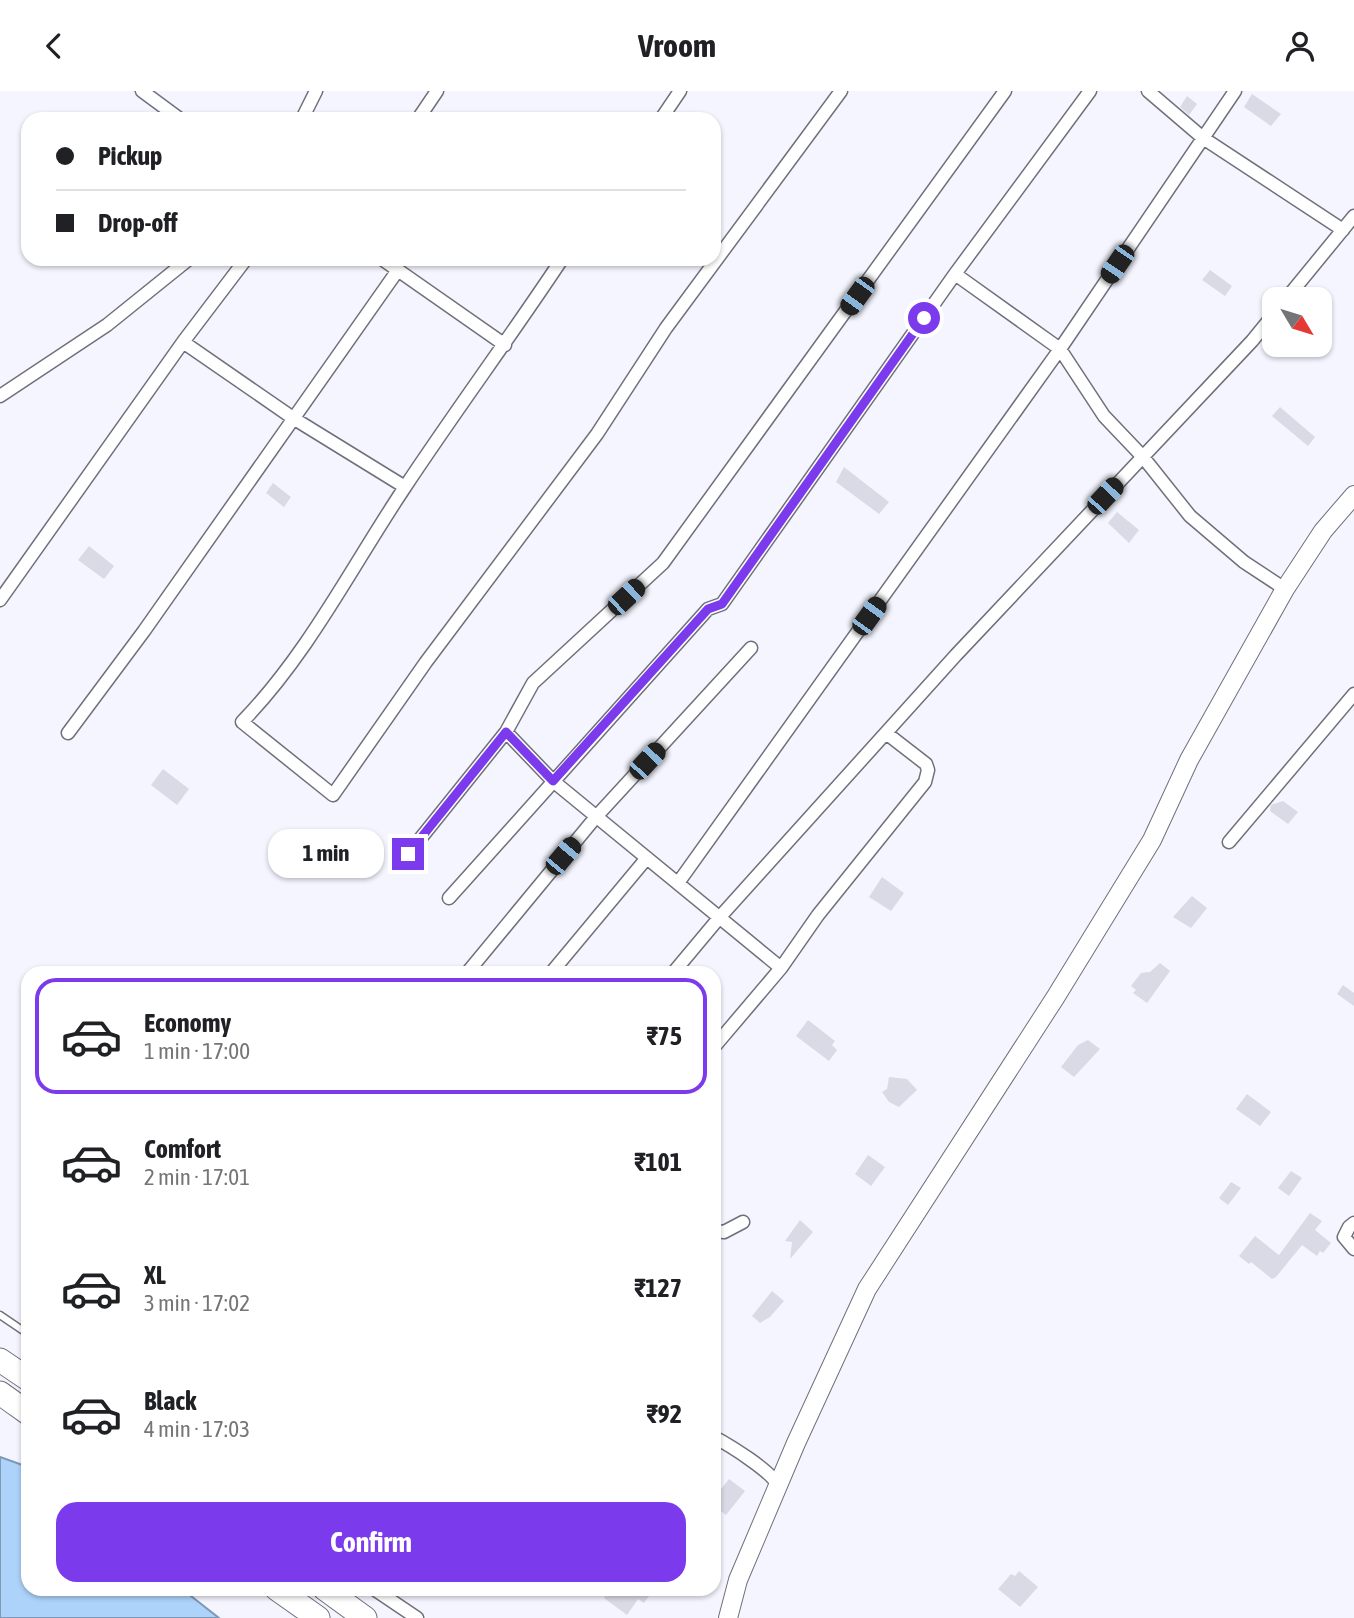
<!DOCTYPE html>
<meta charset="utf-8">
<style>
:root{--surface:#fff;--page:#f6f6f6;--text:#202124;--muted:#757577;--line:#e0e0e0;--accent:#7c3aed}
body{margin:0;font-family:"Asap Condensed",sans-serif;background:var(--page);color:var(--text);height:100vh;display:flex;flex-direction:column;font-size:26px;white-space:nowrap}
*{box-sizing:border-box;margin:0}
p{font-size:23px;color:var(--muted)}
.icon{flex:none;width:38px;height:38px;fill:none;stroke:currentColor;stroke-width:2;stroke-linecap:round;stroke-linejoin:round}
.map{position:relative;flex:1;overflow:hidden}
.sheet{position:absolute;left:21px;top:875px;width:700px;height:630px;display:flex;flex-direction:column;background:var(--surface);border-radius:21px;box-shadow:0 2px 5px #0004}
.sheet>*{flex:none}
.guide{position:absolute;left:21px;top:21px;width:700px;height:154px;border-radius:21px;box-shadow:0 2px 5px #0004;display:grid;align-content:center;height:154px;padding:0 35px;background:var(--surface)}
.needle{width:46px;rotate:128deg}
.buttons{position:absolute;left:1262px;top:196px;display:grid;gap:14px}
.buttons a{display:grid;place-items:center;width:70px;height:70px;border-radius:14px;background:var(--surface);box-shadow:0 2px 5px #0004;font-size:35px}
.end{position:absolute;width:32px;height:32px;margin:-16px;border:9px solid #7c3aed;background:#fff;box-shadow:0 0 0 4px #fff}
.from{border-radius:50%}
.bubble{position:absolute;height:49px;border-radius:21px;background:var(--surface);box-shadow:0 2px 5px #0004;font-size:23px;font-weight:700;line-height:49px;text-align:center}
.car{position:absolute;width:21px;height:42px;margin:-21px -10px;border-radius:9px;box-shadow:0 0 5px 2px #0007;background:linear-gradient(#222 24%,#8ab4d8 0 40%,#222 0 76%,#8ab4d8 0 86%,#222 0)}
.guide b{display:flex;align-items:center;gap:24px;height:66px;font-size:26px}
.guide b+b{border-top:2px solid var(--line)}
.guide i{width:18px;height:18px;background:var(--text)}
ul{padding:12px 0 0;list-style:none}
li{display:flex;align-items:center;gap:21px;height:116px;margin:0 14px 10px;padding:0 21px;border:4px solid transparent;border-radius:21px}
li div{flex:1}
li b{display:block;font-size:26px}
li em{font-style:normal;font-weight:700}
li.active{border-color:var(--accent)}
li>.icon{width:63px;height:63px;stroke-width:1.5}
.button{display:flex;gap:14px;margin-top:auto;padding:14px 35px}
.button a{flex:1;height:80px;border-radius:21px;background:var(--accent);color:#fff;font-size:28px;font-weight:700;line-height:80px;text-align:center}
header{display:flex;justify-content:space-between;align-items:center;height:91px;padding:0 35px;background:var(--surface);font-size:32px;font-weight:700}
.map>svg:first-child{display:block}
</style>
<header><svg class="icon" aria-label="back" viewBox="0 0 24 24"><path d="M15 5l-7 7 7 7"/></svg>Vroom<svg class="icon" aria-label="person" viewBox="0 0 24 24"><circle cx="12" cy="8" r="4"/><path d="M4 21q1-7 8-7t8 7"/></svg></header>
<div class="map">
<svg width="1354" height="1527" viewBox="0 0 1354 1527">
<rect width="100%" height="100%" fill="#f4f5fe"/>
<!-- water -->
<path fill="#aed3fa" stroke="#7e98b5" stroke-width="2" d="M0,1366L28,1376V1498H182L219,1527H0Z"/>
<!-- building -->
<path fill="#d9dae5" d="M1252,3L1281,23L1271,35L1244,16Z
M1187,5L1197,13L1189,24L1180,16Z
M1210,179L1232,195L1225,205L1202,189Z
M1280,316L1315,346L1308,355L1272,325Z
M844,376L889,411L879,423L836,391Z
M273,392L291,406L284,416L266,402Z
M1117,421L1139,439L1129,452L1108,432Z
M89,455L114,475L104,488L78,469Z
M163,678L189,698L177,714L151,694Z
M1283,710L1298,721L1288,733L1270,720L1271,714Z
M882,786L904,802L891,820L869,806Z
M1192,805L1207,817L1191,837L1173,826Z
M1160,872L1170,880L1147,912L1133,902L1136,899L1131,895L1141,882L1150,881Z
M1343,894L1354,902V915L1337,903Z
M808,929L835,950L832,954L837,959L829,970L796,945Z
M1088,949L1100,958L1074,986L1061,976L1078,954Z
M889,986L907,988L917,999L899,1016L889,1011L882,1001L887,998Z
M1247,1003L1271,1021L1260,1035L1236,1018Z
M868,1064L885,1076L871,1095L855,1083Z
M1291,1080L1302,1087L1289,1105L1278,1097Z
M1231,1091L1241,1097L1228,1114L1219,1107Z
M1310,1122L1322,1130L1315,1139L1331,1152L1323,1162L1320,1160L1317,1165L1302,1154L1276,1186L1272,1188L1251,1171L1249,1173L1239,1165L1255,1145L1279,1164Z
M800,1129L813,1141L790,1168L792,1151L785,1150Z
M772,1200L784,1210L770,1226L760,1232L752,1225Z
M729,1388L745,1400L726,1424L714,1415V1407Z
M1019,1480L1038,1496L1020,1516L998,1498L1011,1483L1015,1485Z
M610,1498H654L644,1512L638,1508L627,1524L604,1507Z"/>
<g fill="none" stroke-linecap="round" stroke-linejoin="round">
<defs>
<path id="lane" d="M0,1224L28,1243"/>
<path id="street" d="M142,0L180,28
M1148,0L1203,47L1343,139
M302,28L316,0
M418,28L437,0
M661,28L680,0
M382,168L505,254
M562,168C511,245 456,319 405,396C352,475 309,562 242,631L333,704L426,571L597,343L666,237L841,0
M955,183L1060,258L1104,325L1143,366L1190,425L1244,471L1285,498
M1286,208L1354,125
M183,251L293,327L405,396
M0,305L107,234L189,168
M0,509L183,251L246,168
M506,641L553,690L781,877
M68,642L144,540L398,179
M1229,751L1354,603
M408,763L506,641L533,592L663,472L1005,0
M678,792L1060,258L1235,0
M449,807L708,518L722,513L955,183L1090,0
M467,882L595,727L751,557
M551,882L646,768
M673,882L719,827L956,564L1252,250L1274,223
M714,956L781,877L818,824L925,691L928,679L926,673L886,642
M1354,1132L1349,1136L1344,1146L1354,1158
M714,1140L724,1141L743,1131
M714,1346C729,1354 773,1381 778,1395
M374,1498L417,1527"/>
<path id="secondary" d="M728,1527L738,1489L796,1352L867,1198L1055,907L1152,749L1189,669L1285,498L1323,440L1354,404"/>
<path id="highway" d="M0,1269L28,1288
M0,1302L28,1322
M277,1498L318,1527
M325,1498L365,1527"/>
</defs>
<!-- lane casing -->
<use href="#lane" stroke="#6f707a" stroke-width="9"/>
<!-- street casing -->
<use href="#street" stroke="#6f707a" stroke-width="15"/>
<!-- secondary casing -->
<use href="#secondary" stroke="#6f707a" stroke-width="20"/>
<!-- highway casing -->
<use href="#highway" stroke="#6f707a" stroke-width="25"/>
<!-- lane -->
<use href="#lane" stroke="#fff" stroke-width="6"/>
<!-- street -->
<use href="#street" stroke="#fff" stroke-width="12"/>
<!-- secondary -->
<use href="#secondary" stroke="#fff" stroke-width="18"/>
<!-- highway -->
<use href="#highway" stroke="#fff" stroke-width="23"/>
</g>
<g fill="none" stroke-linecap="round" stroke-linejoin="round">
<!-- route -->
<path stroke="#7c3aed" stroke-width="9" d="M408,763L506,641L553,690L708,518L722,513L924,227"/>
</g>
</svg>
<div class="buttons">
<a><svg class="needle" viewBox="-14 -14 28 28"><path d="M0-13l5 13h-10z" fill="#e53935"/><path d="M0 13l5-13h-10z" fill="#757577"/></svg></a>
</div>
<i class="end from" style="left:924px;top:227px"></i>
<i class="end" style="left:408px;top:763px"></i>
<div class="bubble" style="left:268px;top:738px;width:116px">1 min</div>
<i class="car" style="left:1117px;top:173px;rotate:214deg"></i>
<i class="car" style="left:857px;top:205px;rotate:216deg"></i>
<i class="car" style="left:1105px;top:405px;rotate:43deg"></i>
<i class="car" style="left:626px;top:506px;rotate:47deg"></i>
<i class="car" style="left:869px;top:525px;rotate:36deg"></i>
<i class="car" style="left:647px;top:670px;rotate:43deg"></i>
<i class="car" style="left:563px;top:765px;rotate:40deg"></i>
<div class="guide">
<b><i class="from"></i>Pickup</b>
<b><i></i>Drop-off</b>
</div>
<section class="sheet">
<ul>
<li class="active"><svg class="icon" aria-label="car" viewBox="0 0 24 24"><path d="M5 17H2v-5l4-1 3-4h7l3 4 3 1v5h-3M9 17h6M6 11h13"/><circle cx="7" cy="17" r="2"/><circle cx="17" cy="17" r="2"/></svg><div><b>Economy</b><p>1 min · 17:00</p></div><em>₹75</em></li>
<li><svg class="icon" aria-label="car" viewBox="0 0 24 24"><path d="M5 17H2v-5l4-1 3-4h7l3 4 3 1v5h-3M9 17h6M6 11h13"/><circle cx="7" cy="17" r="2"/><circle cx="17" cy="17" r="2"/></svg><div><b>Comfort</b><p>2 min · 17:01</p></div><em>₹101</em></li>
<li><svg class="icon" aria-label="car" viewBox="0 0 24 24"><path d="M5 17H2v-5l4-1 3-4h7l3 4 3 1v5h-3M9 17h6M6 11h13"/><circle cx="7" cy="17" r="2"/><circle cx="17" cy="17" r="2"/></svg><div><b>XL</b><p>3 min · 17:02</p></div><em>₹127</em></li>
<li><svg class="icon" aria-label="car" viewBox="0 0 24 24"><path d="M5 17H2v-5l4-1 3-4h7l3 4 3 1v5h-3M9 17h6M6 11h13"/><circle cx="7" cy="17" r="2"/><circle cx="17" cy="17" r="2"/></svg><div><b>Black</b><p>4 min · 17:03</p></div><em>₹92</em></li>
</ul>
<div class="button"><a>Confirm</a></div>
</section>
</div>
